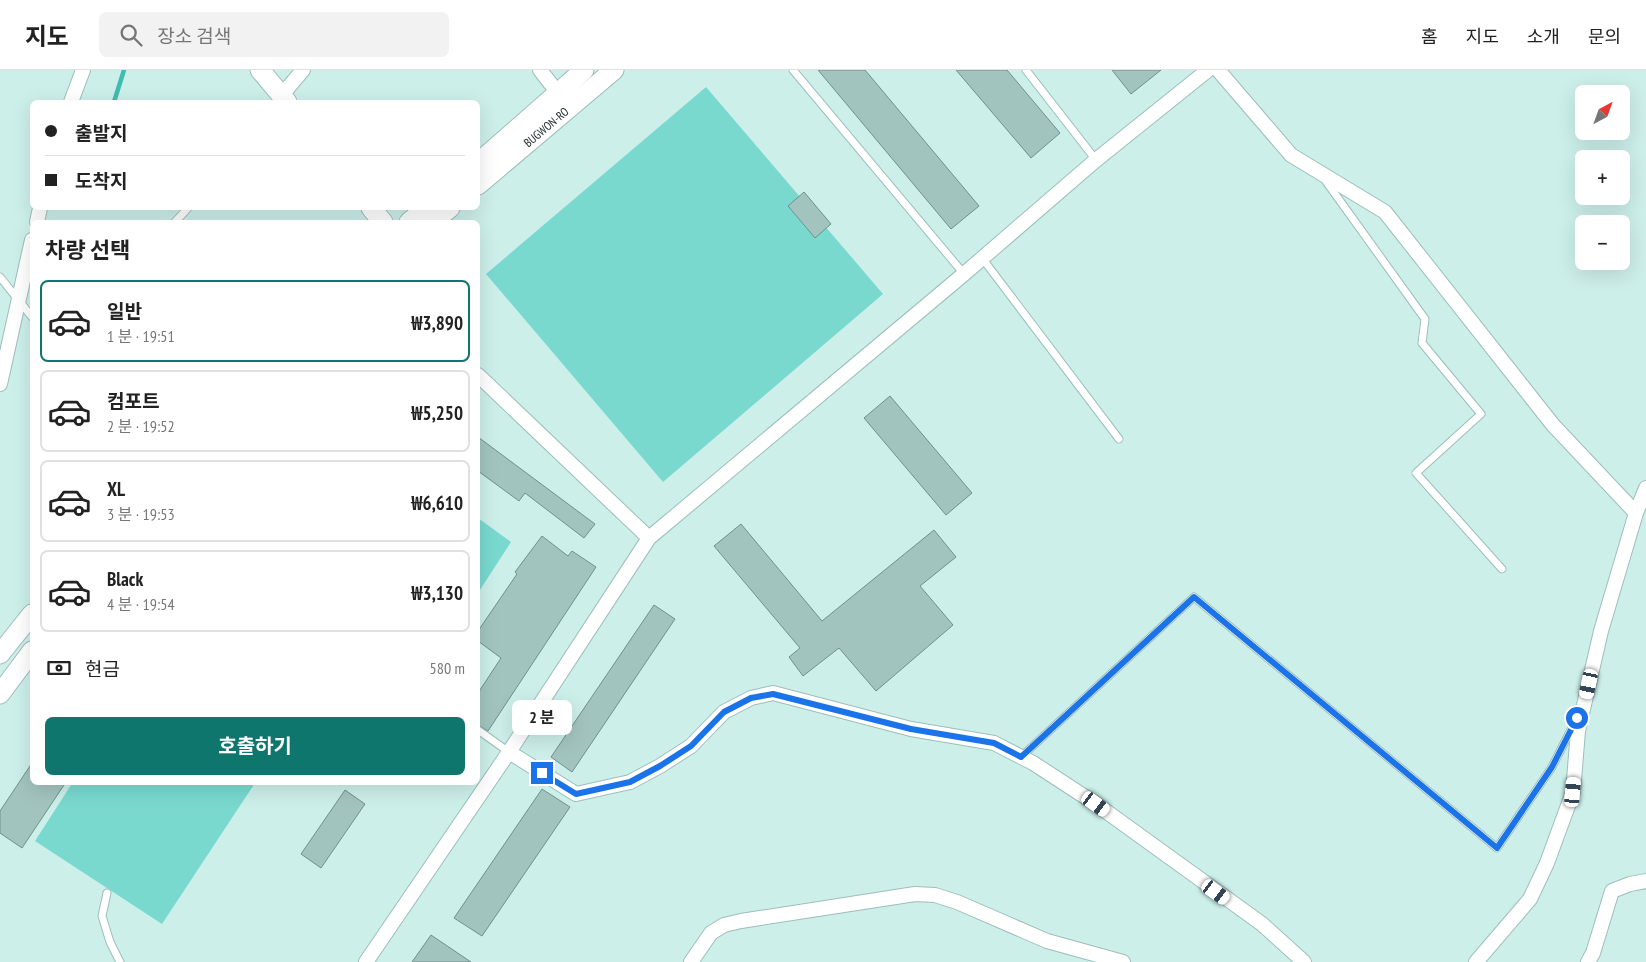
<!DOCTYPE html>
<html lang="ko">
<meta charset="utf-8">
<style>
:root{--surface:#fff;--page:#f2f2f2;--text:#222;--muted:#767676;--line:#e0e0e0;--accent:#0f766e}
body{margin:0;font-family:"PT Sans Narrow","Noto Sans KR",sans-serif;background:var(--page);color:var(--text);height:100vh;display:flex;flex-direction:column;font-size:19px;white-space:nowrap}
*{box-sizing:border-box;margin:0}
p{font-size:16px;color:var(--muted)}
.icon{flex:none;width:28px;height:28px;fill:none;stroke:currentColor;stroke-width:2;stroke-linecap:round;stroke-linejoin:round}
.map{position:relative;flex:1;overflow:hidden}
.side{position:absolute;left:30px;top:150px;width:450px;height:565px;display:flex;flex-direction:column;background:var(--surface);border-radius:8px;box-shadow:0 5px 20px #0002}
.side>*{flex:none}
.hud{position:absolute;left:30px;top:30px;width:450px;height:110px;border-radius:8px;box-shadow:0 5px 20px #0002;display:grid;align-content:center;height:110px;padding:0 15px;background:var(--surface)}
.needle{width:32px;rotate:41deg}
.tools{position:absolute;left:1575px;top:15px;display:grid;gap:10px}
.tools a{display:grid;place-items:center;width:55px;height:55px;border-radius:8px;background:var(--surface);box-shadow:0 5px 20px #0002;font-size:25px}
.end{position:absolute;width:22px;height:22px;margin:-11px;border:6px solid #1a73e8;background:#fff;box-shadow:0 0 0 2px #fff}
.from{border-radius:50%}
.bubble{position:absolute;height:35px;border-radius:8px;background:var(--surface);box-shadow:0 5px 20px #0002;font-size:16px;font-weight:700;line-height:35px;text-align:center}
.car{position:absolute;width:15px;height:30px;margin:-15px -8px;border-radius:6px;box-shadow:0 0 4px 1px #0007;background:linear-gradient(#fff 24%,#345 0 40%,#fff 0 76%,#345 0 86%,#fff 0)}
.hud b{display:flex;align-items:center;gap:18px;height:48px;font-size:19px}
.hud b+b{border-top:1px solid var(--line)}
.hud i{width:12px;height:12px;background:var(--text)}
ul{padding:0;list-style:none}
li{display:flex;align-items:center;gap:15px;height:82px;margin:0 10px 8px;padding:0 5px;border:2px solid var(--line);border-radius:8px}
li div{flex:1}
li b{display:block;font-size:19px}
li em{font-style:normal;font-weight:700}
li.active{border-color:var(--accent)}
li>.icon{width:45px;height:45px;stroke-width:1.5}
h2{padding:0 15px;font-size:22px;line-height:60px}
.pay{display:flex;align-items:center;gap:12px;height:55px;padding:0 15px;font-size:19px}
.pay p{margin-inline-start:auto}
.primary-button{display:flex;gap:10px;margin-top:auto;padding:10px 15px}
.primary-button a{flex:1;height:58px;border-radius:8px;background:var(--accent);color:#fff;font-size:20px;font-weight:700;line-height:58px;text-align:center}
header{display:flex;align-items:center;gap:30px;box-sizing:border-box;height:70px;padding:0 25px;background:var(--surface);border-bottom:1px solid var(--line)}
header strong{font-size:24px}
nav{display:flex;gap:28px;margin-inline-start:auto;font-size:18px}
.search{width:350px;height:45px;background:var(--page);display:flex;align-items:center;gap:12px;box-sizing:border-box;padding:0 18px;border-radius:8px;color:var(--muted);font-size:19px}
.map>svg:first-child{display:block}
</style>
<header>
<strong>지도</strong>
<div class="search"><svg class="icon" aria-label="search" viewBox="0 0 24 24"><circle cx="10" cy="10" r="6"/><path d="M15 15l6 6"/></svg>장소 검색</div>
<nav><a>홈</a><a>지도</a><a>소개</a><a>문의</a></nav>
</header>
<div class="map">
<svg width="1646" height="892" viewBox="0 0 1646 892">
<rect width="100%" height="100%" fill="#ccefea"/>
<!-- green -->
<path fill="#79d9cf" d="M706,17L883,224L663,412L486,204Z
M478,448L511,472L478,523Z
M73,712H255V713L162,854L35,771Z"/>
<g fill="none" stroke-linecap="round" stroke-linejoin="round">
<!-- stream -->
<path stroke="#40bcb1" stroke-width="4.5" d="M114,32L124,0"/>
</g>
<!-- building -->
<path fill="#a2c4bf" stroke="#70908c" d="M818,0H865L979,136L951,159Z
M956,0H1007L1060,63L1031,88Z
M1112,0H1161L1131,24Z
M804,122L831,154L815,168L788,136Z
M890,326L972,423L946,445L864,348Z
M478,367L595,454L584,468L525,423L519,431L478,401Z
M741,454L822,551L934,460L956,487L920,516L953,555L876,621L839,578L803,606L789,587L800,578L714,476Z
M542,466L568,486L572,481L596,497L488,661L478,655V623L501,588L478,571V561L517,504L515,502Z
M654,535L675,549L572,702L551,687Z
M32,693V712H66L22,778L0,763V741Z
M542,719L570,737L482,866L454,848Z
M345,720L365,734L321,798L301,784Z
M431,865L471,892H412Z"/>
<g fill="none" stroke-linecap="round" stroke-linejoin="round">
<defs>
<path id="lane" d="M793,0L964,204
M1026,0L1096,90
M1325,110L1425,249L1422,273L1481,344L1416,403L1502,499
M175,152L188,138
M982,188L1119,369
M0,207L32,247
M478,660L509,682
M1021,687L1194,527L1497,778L1552,697L1576,650
M107,823L102,846L110,872L120,892"/>
<path id="street" d="M540,0L558,23
M1218,0L1291,85L1385,142L1553,355L1636,443
M281,26L303,0
M71,32L83,0
M37,152L40,138
M478,305L649,468
M0,314L32,170
M509,682L576,724L630,712L660,696L691,676L724,642L751,628L773,623L911,659L994,673L1033,693L1096,734L1262,854L1304,892
M366,892L509,682L649,468L964,204L1096,90L1208,0
M691,892L711,863L724,855L741,851L915,824L935,825L957,832L1047,871L1123,892
M1476,892L1530,829L1547,793L1573,722L1578,661L1601,561L1636,443L1646,418
M1588,892L1593,883L1612,821L1630,814L1646,811"/>
<path id="secondary" d="M260,0L287,32
M478,93L584,0
M478,115L614,0
M371,138L383,152
M409,152L426,138
M432,152L450,138
M0,584L32,544
M0,624L32,581"/>
</defs>
<!-- lane casing -->
<use href="#lane" stroke="#9dbeba" stroke-width="9"/>
<!-- street casing -->
<use href="#street" stroke="#9dbeba" stroke-width="16"/>
<!-- secondary casing -->
<use href="#secondary" stroke="#9dbeba" stroke-width="21"/>
<!-- lane -->
<use href="#lane" stroke="#fff" stroke-width="7"/>
<!-- street -->
<use href="#street" stroke="#fff" stroke-width="14"/>
<!-- secondary -->
<use href="#secondary" stroke="#fff" stroke-width="19"/>
</g>
<g fill="none" stroke-linecap="round" stroke-linejoin="round">
<!-- route -->
<path stroke="#1a73e8" stroke-width="6" d="M542,703L576,724L630,712L660,696L691,676L724,642L751,628L773,624L911,659L994,673L1021,687L1194,527L1497,778L1552,697L1577,648"/>
</g>
<g text-anchor="middle" dominant-baseline="central" stroke-width="4.5" stroke-linejoin="round" paint-order="stroke">
<!-- street labels -->
<g font-size="12" fill="#23302f" stroke="#fff">
<text transform="translate(546 57) rotate(-40)">BUGWON-RO</text>
</g>
</g>
</svg>
<div class="tools">
<a><svg class="needle" viewBox="-14 -14 28 28"><path d="M0-13l5 13h-10z" fill="#e53935"/><path d="M0 13l5-13h-10z" fill="#767676"/></svg></a>
<a>+</a>
<a>−</a>
</div>
<i class="end from" style="left:1577px;top:648px"></i>
<i class="end" style="left:542px;top:703px"></i>
<div class="bubble" style="left:512px;top:630px;width:60px">2 분</div>
<i class="car" style="left:1589px;top:614px;rotate:192deg"></i>
<i class="car" style="left:1573px;top:722px;rotate:5deg"></i>
<i class="car" style="left:1096px;top:734px;rotate:126deg"></i>
<i class="car" style="left:1216px;top:822px;rotate:126deg"></i>
<div class="hud">
<b><i class="from"></i>출발지</b>
<b><i></i>도착지</b>
</div>
<section class="side">
<h2>차량 선택</h2>
<ul>
<li class="active"><svg class="icon" aria-label="car" viewBox="0 0 24 24"><path d="M5 17H2v-5l4-1 3-4h7l3 4 3 1v5h-3M9 17h6M6 11h13"/><circle cx="7" cy="17" r="2"/><circle cx="17" cy="17" r="2"/></svg><div><b>일반</b><p>1 분 · 19:51</p></div><em>₩3,890</em></li>
<li><svg class="icon" aria-label="car" viewBox="0 0 24 24"><path d="M5 17H2v-5l4-1 3-4h7l3 4 3 1v5h-3M9 17h6M6 11h13"/><circle cx="7" cy="17" r="2"/><circle cx="17" cy="17" r="2"/></svg><div><b>컴포트</b><p>2 분 · 19:52</p></div><em>₩5,250</em></li>
<li><svg class="icon" aria-label="car" viewBox="0 0 24 24"><path d="M5 17H2v-5l4-1 3-4h7l3 4 3 1v5h-3M9 17h6M6 11h13"/><circle cx="7" cy="17" r="2"/><circle cx="17" cy="17" r="2"/></svg><div><b>XL</b><p>3 분 · 19:53</p></div><em>₩6,610</em></li>
<li><svg class="icon" aria-label="car" viewBox="0 0 24 24"><path d="M5 17H2v-5l4-1 3-4h7l3 4 3 1v5h-3M9 17h6M6 11h13"/><circle cx="7" cy="17" r="2"/><circle cx="17" cy="17" r="2"/></svg><div><b>Black</b><p>4 분 · 19:54</p></div><em>₩3,130</em></li>
</ul>
<div class="pay"><svg class="icon" aria-label="cash" viewBox="0 0 24 24"><path d="M3 7h18v10H3z"/><circle cx="12" cy="12" r="2"/></svg>현금<p>580 m</p></div>
<div class="primary-button"><a>호출하기</a></div>
</section>
</div>
